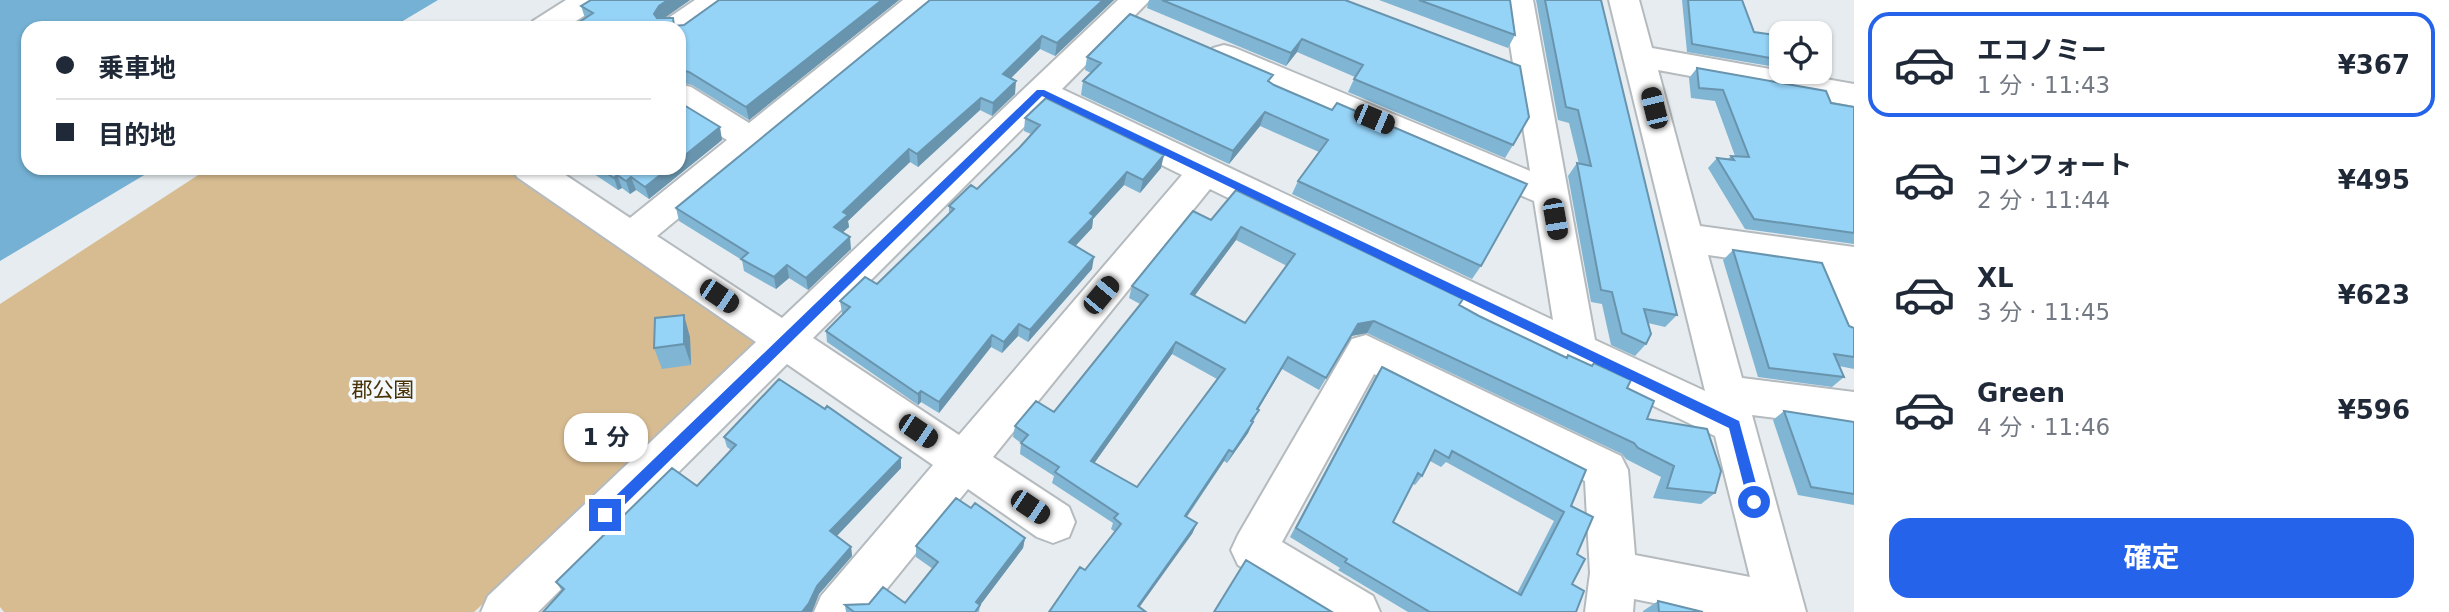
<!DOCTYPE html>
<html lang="ja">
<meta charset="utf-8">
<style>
:root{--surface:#fff;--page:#f6f6f7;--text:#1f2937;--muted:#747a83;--line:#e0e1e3;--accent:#2563eb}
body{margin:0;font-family:"DejaVu Sans","Noto Sans JP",sans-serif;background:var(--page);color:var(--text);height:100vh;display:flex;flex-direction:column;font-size:26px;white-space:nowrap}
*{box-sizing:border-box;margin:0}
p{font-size:23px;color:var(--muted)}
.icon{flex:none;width:38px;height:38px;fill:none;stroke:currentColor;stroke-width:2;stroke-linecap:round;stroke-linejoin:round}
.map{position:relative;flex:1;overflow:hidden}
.drawer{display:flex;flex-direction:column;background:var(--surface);width:595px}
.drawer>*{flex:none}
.guide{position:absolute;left:21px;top:21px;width:665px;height:154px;border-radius:21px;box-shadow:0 2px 5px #0004;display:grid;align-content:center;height:154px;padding:0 35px;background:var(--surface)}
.fabs{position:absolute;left:1769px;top:21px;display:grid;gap:14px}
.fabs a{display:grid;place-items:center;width:63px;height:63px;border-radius:14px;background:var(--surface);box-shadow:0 2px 5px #0004;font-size:35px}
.end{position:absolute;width:32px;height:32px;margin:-16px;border:9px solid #2563eb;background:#fff;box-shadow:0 0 0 4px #fff}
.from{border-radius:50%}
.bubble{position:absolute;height:49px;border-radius:21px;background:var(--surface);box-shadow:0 2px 5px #0004;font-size:23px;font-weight:700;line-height:49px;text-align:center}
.car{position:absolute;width:21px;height:42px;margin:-21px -10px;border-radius:9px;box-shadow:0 0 5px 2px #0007;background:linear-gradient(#222 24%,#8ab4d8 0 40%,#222 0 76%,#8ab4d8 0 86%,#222 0)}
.guide b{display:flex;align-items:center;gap:24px;height:66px;font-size:26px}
.guide b+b{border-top:2px solid var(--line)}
.guide i{width:18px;height:18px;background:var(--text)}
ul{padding:12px 0 0;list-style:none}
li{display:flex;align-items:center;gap:21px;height:105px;margin:0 14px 10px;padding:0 21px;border:4px solid transparent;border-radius:21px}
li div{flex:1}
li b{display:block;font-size:26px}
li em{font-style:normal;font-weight:700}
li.selected{border-color:var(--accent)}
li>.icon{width:63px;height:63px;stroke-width:1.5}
.cta{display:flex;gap:14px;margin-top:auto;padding:14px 35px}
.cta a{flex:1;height:80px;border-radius:21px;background:var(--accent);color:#fff;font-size:28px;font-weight:700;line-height:80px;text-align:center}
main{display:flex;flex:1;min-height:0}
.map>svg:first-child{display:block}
</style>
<main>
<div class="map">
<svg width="1854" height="612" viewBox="0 0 1854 612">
<rect width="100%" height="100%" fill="#e6ecef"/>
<!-- green -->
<path fill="#d8bc91" d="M209,168H516L767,343L474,612H4L0,607V304Z"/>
<!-- water -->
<path fill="#74b1d4" d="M0,0H438L391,28H28V168H156L0,261Z"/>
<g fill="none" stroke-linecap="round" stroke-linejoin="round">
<defs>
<path id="minor" d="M566,0H602L598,7L565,28H529L533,21Z
M695,0H730L726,7L686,35L679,37V28H660L664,21Z
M903,0H937L933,7L657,236L782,318L1118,0H1150L1062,89L1553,320L1534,201L1213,62L1208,55L1213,48L1224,45L1235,48L1530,171L1503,0H1533L1595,340L1705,391L1609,0H1639L1652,48L1854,84V106L1658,70L1700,226L1854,247V339L1840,334L1813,270L1708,255L1742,378L1854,392V428L1752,415L1806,612H1699L1634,599L1633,612H1585L1590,573L1585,481L1374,374L1282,542L1373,596L1380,612H1313L1238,565L1231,550L1238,535L1352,339L1366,335L1621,456L1628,470L1635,555L1750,577L1715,436L1210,189L993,457L1069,507L1075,522L1069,537L1053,543L1037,537L968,489L868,612H814L821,596L933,465L787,364L538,612H481L488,596L756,342L517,177L512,168H555L630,218L727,140L679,110V84L691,87L749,123ZM1044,107L1182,175L959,435L813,338Z"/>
</defs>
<!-- minor casing -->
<use href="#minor" stroke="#b4babd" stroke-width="4"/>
<!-- minor -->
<use href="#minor" fill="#fff" fill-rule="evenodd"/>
</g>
<!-- wall -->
<path fill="#80b5d4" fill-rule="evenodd" d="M591,0H690L664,18L675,26L684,25L719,0H899L749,120L692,85L679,82V28L585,18L581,6Z
M930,0H1114L1055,56L1040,49L1011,78L1015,94L992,116L980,110L918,167L910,162L863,206L848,221L849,227L843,232L851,249L808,290L789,278L776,289L744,271L742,260L679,221L676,208Z
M1149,0H1345L1513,145L1505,158L1348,92L1355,77L1297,52L1286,66L1147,8Z
M1379,0H1510L1515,35L1508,48Z
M1536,0H1601L1677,315L1665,327L1648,323L1646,344L1635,356L1611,345L1602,304L1591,302L1568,176L1577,163L1579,164L1569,123L1558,120Z
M1682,0H1742L1754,32L1782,36V68L1687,52Z
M1087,57L1271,83L1481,266L1472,279L1292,194L1298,181L1319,152L1260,126L1229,164L1081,95L1083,81L1091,73L1085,70Z
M1697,68L1831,103L1854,107V244L1745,229L1708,168L1717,158L1728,159L1731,156H1735L1715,101L1691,98L1689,78Z
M1025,118L1161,168L1140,193L1124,185L1093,219L1092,228L1075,246L1092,269L1028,342L1018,336L1002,353L991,347L939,413L921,402L918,405L827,342L826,331L843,314L842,313L840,301L877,284L949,214V206L977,189L1020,147L1031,134L1024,131Z
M722,140L649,199L636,190L630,194L622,188L618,190L585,168H679Z
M1236,190L1479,316L1566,357L1568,355L1591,366L1594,363L1627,388L1647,419L1715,493L1701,504L1653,498L1661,477L1626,459L1622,454L1367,333L1351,336L1319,390L1282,369L1258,409L1259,410L1248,433L1227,463L1224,461L1187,517L1197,523L1192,534L1085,570L1115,532L1111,529L1113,523L1052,483L1054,476L1020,454L1021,443L1013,437L1015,426L1054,412L1140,304L1129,298L1132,286L1211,220ZM1236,240L1287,266L1245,323L1194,296ZM1172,354L1217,379L1137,487L1094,463Z
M1733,250L1849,326L1854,328V369L1839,366L1844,377L1832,387L1758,377L1723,260Z
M690,337L691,365L662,369L654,348Z
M1382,367L1571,506L1577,554L1572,584L1576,612H1408L1338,570L1340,568L1290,537L1375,377ZM1430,461L1441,467L1446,462L1554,521L1517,593L1393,522L1413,484L1415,485L1422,476Z
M1784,411L1854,422V505L1798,495L1773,420Z
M724,437L901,468L837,536L851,547L852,556L819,594L812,612L562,591L556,582L697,486L731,450L727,447Z
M971,508L1025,538L1023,548L980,605L979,612H846L845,605L905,603L933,569L916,557V546Z
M1658,601L1703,612H1643V611Z"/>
<!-- shaded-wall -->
<path fill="#6894ad" d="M668,0H690L663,19L658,27L654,14L659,6Z
M882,0H899L749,120L746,107Z
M1103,0H1114L1055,56L1057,43Z
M1042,36L1040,49L1002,87L1003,74Z
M1302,39L1297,52L1286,66L1291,53Z
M1016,81L1015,94L992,116L993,103Z
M981,98L980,110L918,167L917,154Z
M1265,112L1260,126L1229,164L1233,151Z
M720,127L722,140L649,199L645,187L669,168H679V160Z
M909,149L910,162L848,221L849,227L835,239L834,227L843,212Z
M1164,155L1161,168L1140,193L1143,180Z
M1127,172L1124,185L1093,219L1092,228L1067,255L1069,242L1090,213Z
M617,175L622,188L618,190L614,178Z
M631,177L636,190L630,194L626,181Z
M1241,227L1236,240L1187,306L1191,294Z
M850,237L851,249L808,290L806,278Z
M1094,257L1092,269L1028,342L1030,330Z
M787,265L789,278L776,289L774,277Z
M684,315L690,337L691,365L684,344Z
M1374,321L1367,333L1351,336L1319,390L1358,324Z
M1019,324L1018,336L1002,353L1004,342Z
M992,335L991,347L939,413V402Z
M1176,342L1172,354L1088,472L1091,461Z
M1288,357L1282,369L1252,420L1257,409Z
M921,391V402L918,405V394Z
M1253,422L1248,433L1227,463L1233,452Z
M1229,450L1224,461L1180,526L1185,516Z
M901,458V468L832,541L830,531Z
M1197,523L1192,534L1136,612L1138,606Z
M1025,538L1023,548L975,612L976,602Z
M851,547L852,556L819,594L812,612H802L817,586Z"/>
<!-- building -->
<path fill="#95d3f7" stroke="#6894ad" stroke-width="2" fill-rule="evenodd" d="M591,0H668L659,6L654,14L657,18H673L674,26L684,25L719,0H882L746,107L689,72L679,70V28H570L593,13L581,6Z
M930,0H1103L1057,43L1042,36L1003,74L1016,81L993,103L981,98L917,154L909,149L862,194L843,212L848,215L834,227L850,237L806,278L787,265L774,277L741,259L748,253L676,208Z
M1162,0H1345L1520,66L1529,117L1513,145L1354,79L1363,65L1302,39L1291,53Z
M1419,0H1510L1515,35Z
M1545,0H1601L1677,315L1644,309L1651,334L1646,344L1622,333L1612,292L1601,290L1577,163L1591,166L1578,110L1566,107Z
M1688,0H1742L1754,32L1782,36V60L1692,44Z
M1130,14L1273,75L1268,81L1274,85L1332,110L1337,103L1527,184L1481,266L1298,181L1328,140L1265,112L1233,151L1083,81L1101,63L1087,57Z
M1697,68L1826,91L1831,103L1854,107V233L1754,219L1717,158L1734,160L1731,156L1749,157L1723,90L1699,88Z
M1046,98L1164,155L1143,180L1127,172L1090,213L1094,216L1069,242L1094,257L1030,330L1019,324L1004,342L992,335L939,402L921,391L918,394L826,331L850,307L840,301L865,277L877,284L954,209L949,206L971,185L977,189L1020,147L1040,125L1025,118Z
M679,102L720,127L679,160Z
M599,168H669L645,187L631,177L626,181L617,175L614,178Z
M1236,190L1463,299L1459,305L1479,316L1567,358L1568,355L1592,366L1594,363L1631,380L1627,388L1654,401L1647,419L1707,429L1721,471L1715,493L1667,488L1674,466L1638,448L1634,443L1374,321L1358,324L1326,378L1288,357L1257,409L1259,410L1251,421L1253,422L1233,452L1229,450L1185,516L1197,523L1138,606L1146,612H1049L1080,567L1085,570L1121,524L1114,518L1118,514L1055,472L1059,467L1021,443L1028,435L1015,426L1036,401L1054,412L1148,295L1132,286L1193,211L1211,220ZM1241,227L1295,254L1245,323L1191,294ZM1176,342L1225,369L1137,487L1091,461Z
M1733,250L1822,263L1849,326L1854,328V357L1834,354L1844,377L1769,368Z
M684,315V344L654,348L655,318Z
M1382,367L1586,470L1571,506L1593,517L1577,554L1585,559L1572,584L1584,591L1576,612H1430L1345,562L1347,559L1296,528ZM1435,450L1449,458L1452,451L1564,512L1521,595L1393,522L1418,473L1422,476Z
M779,379L825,409L827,406L901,458L830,531L851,547L817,586L809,603L802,612H543L564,589L556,582L672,468L697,486L736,445L724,437Z
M1784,411L1854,422V494L1811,487Z
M956,498L971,508L975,503L1025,538L976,602L980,605L975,612H854L845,605L869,604L883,587L905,603L938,562L916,546Z
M1246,560L1332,612H1214Z
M1658,601L1703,612H1659Z"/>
<!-- route -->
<path fill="#2563eb" d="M1037,90H1044L1739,421L1761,502L1759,506L1754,508L1748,502L1729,428L1042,96L610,519H600V511Z"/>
<g text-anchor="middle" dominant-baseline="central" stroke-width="7" stroke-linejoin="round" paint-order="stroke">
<!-- park labels -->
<g font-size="21" fill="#493204" stroke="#f3f9fc">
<text x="383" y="390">郡公園</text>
</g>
</g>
</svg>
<div class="fabs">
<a><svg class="icon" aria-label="locate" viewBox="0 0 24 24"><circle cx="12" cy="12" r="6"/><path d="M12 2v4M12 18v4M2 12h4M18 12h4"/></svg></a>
</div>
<i class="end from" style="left:1754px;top:502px"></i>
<i class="end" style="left:605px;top:515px"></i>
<div class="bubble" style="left:564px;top:413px;width:84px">1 分</div>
<i class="car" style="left:1654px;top:108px;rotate:346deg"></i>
<i class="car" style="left:1374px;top:119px;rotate:113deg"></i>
<i class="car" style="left:1555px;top:219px;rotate:170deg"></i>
<i class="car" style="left:1101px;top:295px;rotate:40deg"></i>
<i class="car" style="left:719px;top:296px;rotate:124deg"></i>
<i class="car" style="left:918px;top:431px;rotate:124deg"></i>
<i class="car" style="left:1030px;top:507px;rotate:124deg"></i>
<div class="guide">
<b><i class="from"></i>乗車地</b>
<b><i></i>目的地</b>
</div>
</div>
<section class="drawer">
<ul>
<li class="selected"><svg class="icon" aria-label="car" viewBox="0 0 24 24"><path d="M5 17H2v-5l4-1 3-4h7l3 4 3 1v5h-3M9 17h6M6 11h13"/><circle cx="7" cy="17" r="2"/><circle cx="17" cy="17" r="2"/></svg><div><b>エコノミー</b><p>1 分 · 11:43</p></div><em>¥367</em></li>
<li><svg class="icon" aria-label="car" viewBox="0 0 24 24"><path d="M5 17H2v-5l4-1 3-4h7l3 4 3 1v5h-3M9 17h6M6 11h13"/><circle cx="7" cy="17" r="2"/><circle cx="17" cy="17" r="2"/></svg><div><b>コンフォート</b><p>2 分 · 11:44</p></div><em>¥495</em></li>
<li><svg class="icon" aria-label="car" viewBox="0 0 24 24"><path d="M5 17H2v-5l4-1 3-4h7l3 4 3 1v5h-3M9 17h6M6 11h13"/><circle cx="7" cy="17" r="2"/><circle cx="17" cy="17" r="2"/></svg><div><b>XL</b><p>3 分 · 11:45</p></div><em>¥623</em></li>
<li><svg class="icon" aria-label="car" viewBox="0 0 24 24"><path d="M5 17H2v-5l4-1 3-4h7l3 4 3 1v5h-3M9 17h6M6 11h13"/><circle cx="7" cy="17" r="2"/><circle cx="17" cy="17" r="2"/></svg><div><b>Green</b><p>4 分 · 11:46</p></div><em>¥596</em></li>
</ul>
<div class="cta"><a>確定</a></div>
</section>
</main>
